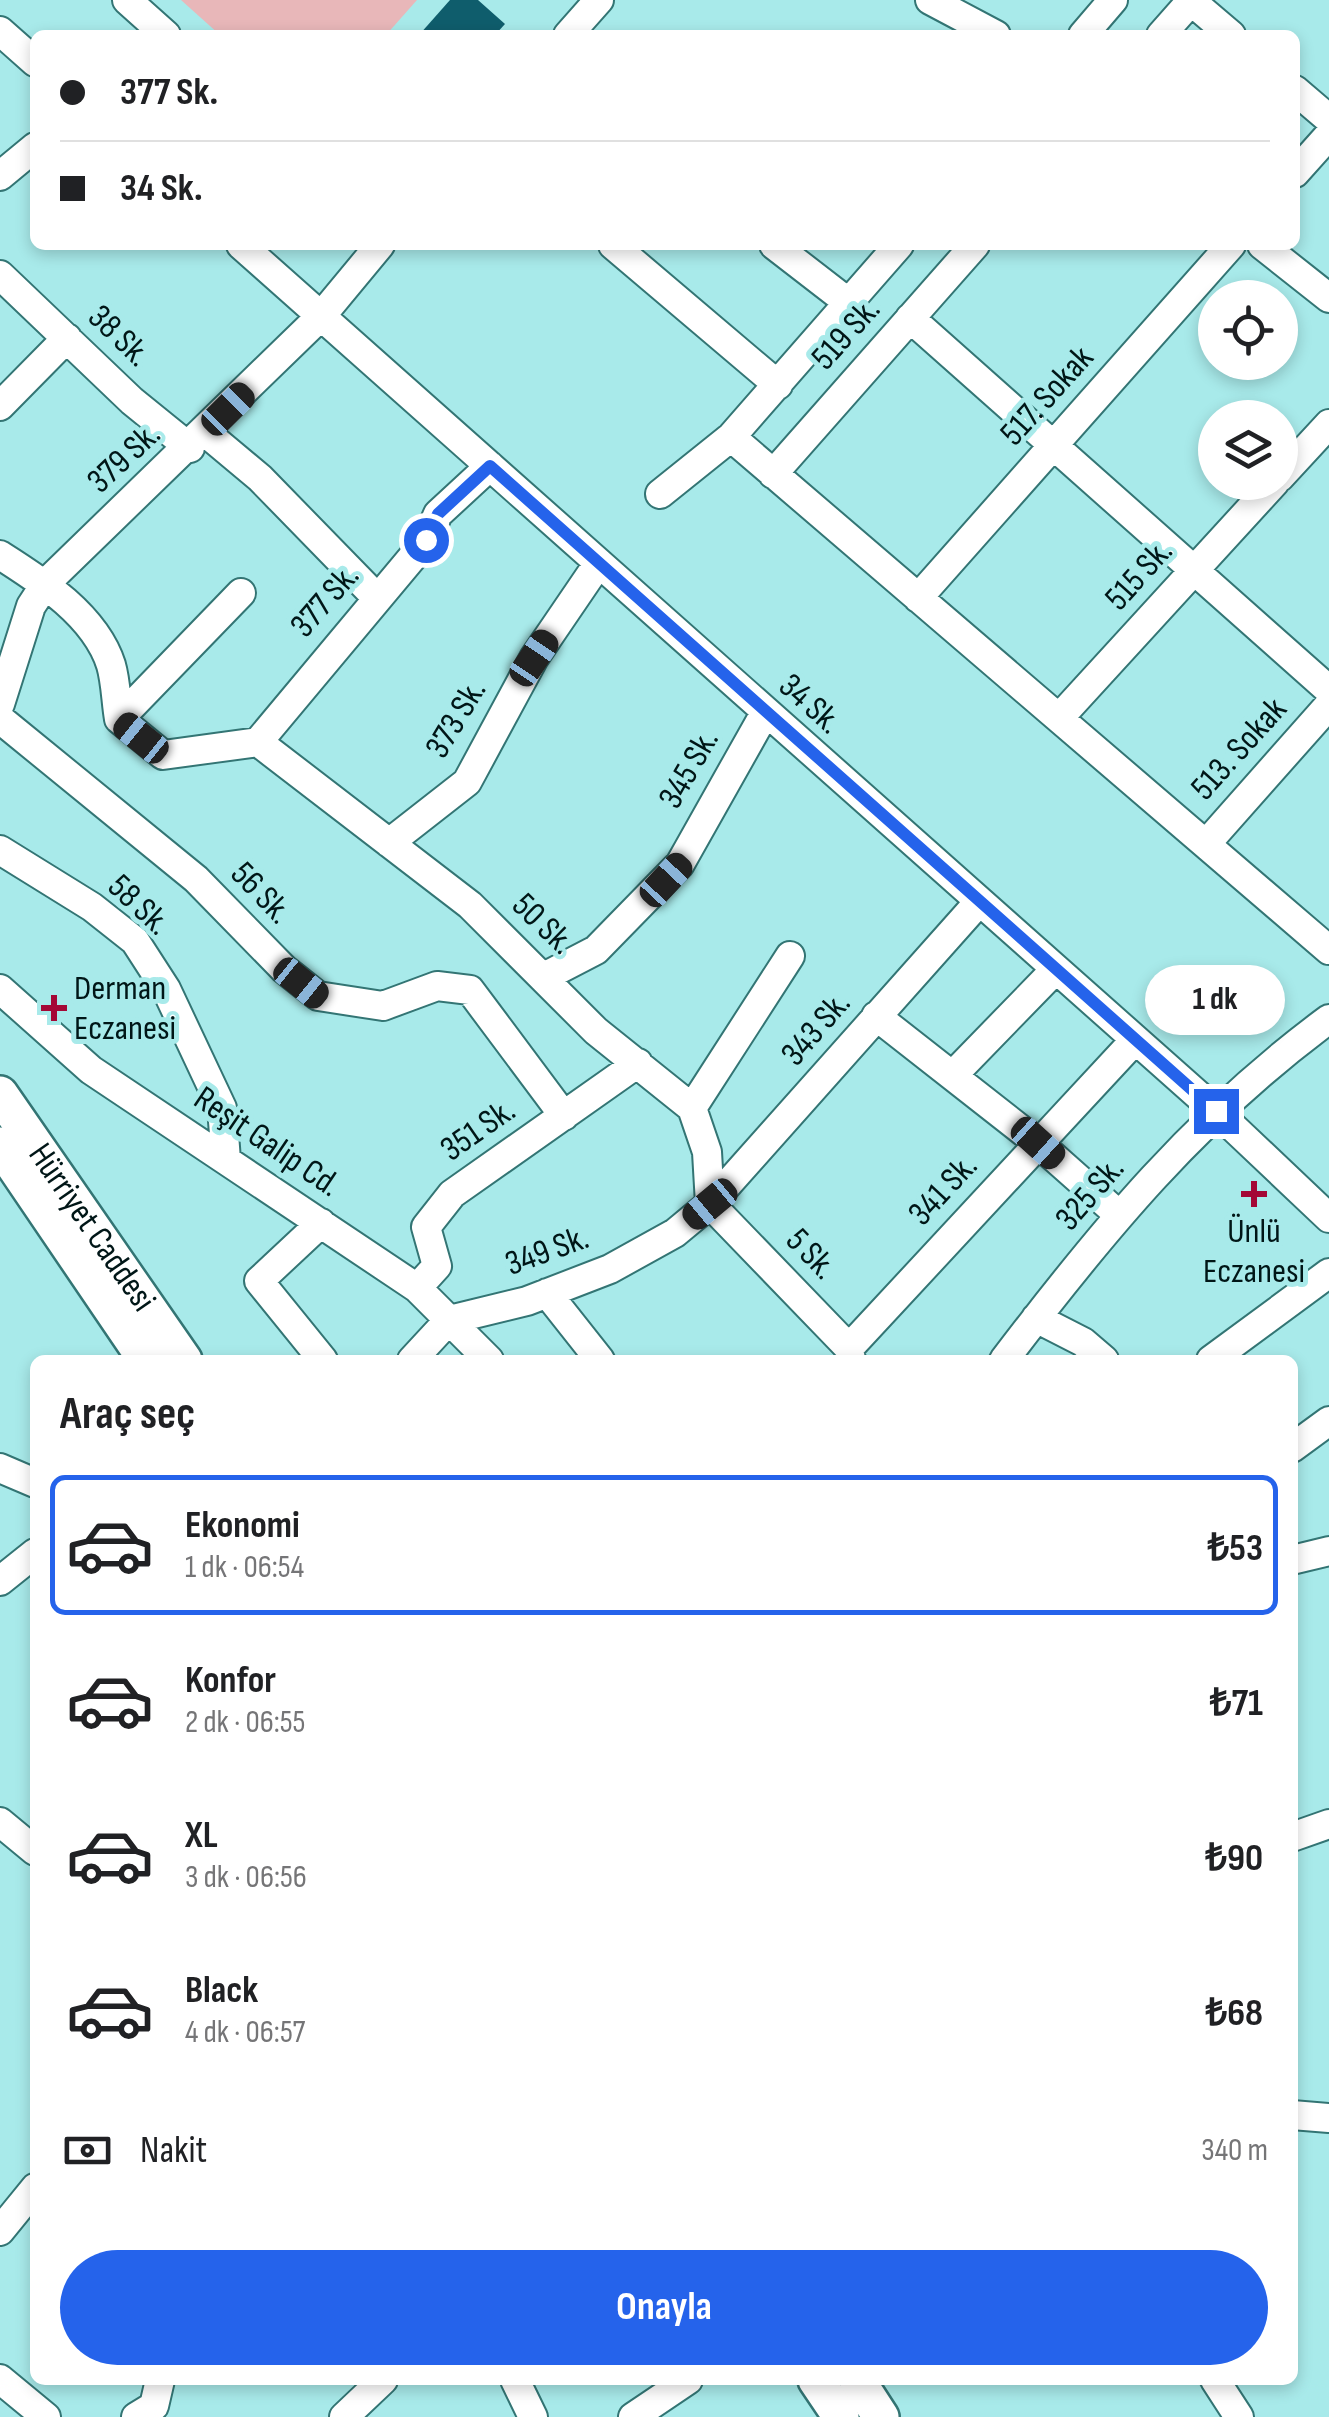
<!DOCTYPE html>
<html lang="tr">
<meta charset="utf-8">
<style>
:root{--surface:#fff;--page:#f2f2f2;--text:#202124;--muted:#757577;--line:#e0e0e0;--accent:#2563eb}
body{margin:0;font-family:"Sofia Sans Condensed",sans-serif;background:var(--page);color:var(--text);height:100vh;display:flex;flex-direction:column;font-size:38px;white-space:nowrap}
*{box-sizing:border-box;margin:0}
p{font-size:32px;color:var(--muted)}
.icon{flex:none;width:55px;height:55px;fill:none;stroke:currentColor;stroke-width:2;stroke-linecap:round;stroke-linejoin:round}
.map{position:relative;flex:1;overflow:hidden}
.side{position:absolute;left:30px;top:1355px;width:1268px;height:1030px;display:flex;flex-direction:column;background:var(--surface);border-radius:15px;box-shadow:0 5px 15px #0003}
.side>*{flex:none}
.guide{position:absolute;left:30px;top:30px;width:1270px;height:220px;border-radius:15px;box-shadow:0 5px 15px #0003;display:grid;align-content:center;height:220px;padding:0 30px;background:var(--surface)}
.tools{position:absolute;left:1198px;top:280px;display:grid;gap:20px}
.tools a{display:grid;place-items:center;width:100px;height:100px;border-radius:50%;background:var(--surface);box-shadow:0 5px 15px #0003;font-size:50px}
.end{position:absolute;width:45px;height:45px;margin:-22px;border:12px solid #2563eb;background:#fff;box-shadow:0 0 0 5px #fff}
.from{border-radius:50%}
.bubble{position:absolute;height:70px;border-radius:35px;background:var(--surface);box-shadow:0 5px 15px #0003;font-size:32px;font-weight:700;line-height:70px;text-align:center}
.car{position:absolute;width:30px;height:60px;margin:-30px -15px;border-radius:12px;box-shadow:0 0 8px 2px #0007;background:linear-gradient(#222 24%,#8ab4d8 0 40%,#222 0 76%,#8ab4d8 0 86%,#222 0)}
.guide b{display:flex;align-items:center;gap:35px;height:95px;font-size:38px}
.guide b+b{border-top:2px solid var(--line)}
.guide i{width:25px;height:25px;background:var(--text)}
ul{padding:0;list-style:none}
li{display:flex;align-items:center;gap:30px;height:140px;margin:0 20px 15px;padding:0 10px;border:5px solid transparent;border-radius:15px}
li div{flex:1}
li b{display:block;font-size:38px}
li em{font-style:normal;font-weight:700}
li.active{border-color:var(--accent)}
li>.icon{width:90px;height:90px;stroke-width:1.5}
h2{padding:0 30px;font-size:45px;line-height:120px}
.pay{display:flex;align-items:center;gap:25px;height:110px;padding:0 30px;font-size:38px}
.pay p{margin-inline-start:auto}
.action{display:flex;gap:20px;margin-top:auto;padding:20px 30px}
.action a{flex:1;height:115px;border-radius:60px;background:var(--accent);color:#fff;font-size:40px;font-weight:700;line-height:115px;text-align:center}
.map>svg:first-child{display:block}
</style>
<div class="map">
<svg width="1329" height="2417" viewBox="0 0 1329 2417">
<rect width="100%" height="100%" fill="#a8eaea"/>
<!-- green -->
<path fill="#e8b7b9" d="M181,0H417L386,35H220Z"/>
<!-- building -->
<path fill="#0f5d6c" d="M450,0H478L505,24L495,35H419Z"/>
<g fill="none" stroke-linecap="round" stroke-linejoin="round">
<defs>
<path id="minor" d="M127,0L166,35
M930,0L996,35
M1190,0L1231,35
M0,31L35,62
M568,35L599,0
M1083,35L1113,0
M1161,35L1192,0
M1295,90L1329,119
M1295,173L1329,135
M0,176L35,147
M241,245L1216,1111L1329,1218
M613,245L778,385
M774,245L849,303
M1262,245L1329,298
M0,275L132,401L190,448
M910,318L1329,690
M0,406L67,338
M205,432L260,478L377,598
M731,437L1329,950
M773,474L975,245
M1280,477L1329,424
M660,494L731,437L899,245
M0,555C41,581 95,615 111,665C116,682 116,702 119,719L163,755L258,742
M918,598L1231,245
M0,704L31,606L46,583L322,315L380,245
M1059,718L1275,482
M0,719L196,879L284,969L318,996L383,1006L437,986L470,990L564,1116
M119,719L241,593
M258,742L470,905L596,1031L692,1108L707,1152L710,1204
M258,742L426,541L438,514L490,466
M389,843L467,782L534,658L598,564
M1206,844L1329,705
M0,850L92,907L135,941L166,989L222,1108L226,1160
M544,977L596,950L680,864L765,713
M0,989L91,1070L417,1288L489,1360
M876,1016L1038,1143L1118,1214
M953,1075L1055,970
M692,1108L790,956
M710,1204L849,1348L851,1360
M321,1223L259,1281L323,1360
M417,1288L437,1266L426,1227L452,1194L638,1063
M547,1293L600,1360
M1036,1318L1083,1342L1104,1360
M849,1348L1135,1040
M412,1360L449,1320L527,1301L610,1269L675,1233L710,1204L978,903
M1004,1360C1103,1230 1196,1117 1329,1019
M1211,1360L1329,1273
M1292,1448L1329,1421
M0,1468L35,1483
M1292,1560L1329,1551
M0,1581L35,1553
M0,1822L35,1851
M1292,1837L1329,1824
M1292,2115L1329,2118
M0,2231L35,2188
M0,2379L46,2417
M515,2380L533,2417
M1215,2380L1239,2417
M136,2417L154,2406L160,2380
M344,2417L383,2380
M633,2417L688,2380"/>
<g id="major">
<path id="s1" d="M0,1094L184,1360"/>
<path d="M0,1145L146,1360"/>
<path d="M816,2380L841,2417"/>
<path d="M857,2380L881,2417"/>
</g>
</defs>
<!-- minor casing -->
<use href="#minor" stroke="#337574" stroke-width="32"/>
<!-- major casing -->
<use href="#major" stroke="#337574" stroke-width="40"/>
<!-- minor -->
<use href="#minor" stroke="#fff" stroke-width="28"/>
<!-- major -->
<use href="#major" stroke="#fff" stroke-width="35"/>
</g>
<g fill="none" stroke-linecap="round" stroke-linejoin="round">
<!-- route -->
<path stroke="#2563eb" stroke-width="12" d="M426,540L438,514L490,466L1216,1111"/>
</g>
<!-- markers -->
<g fill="#a40735" stroke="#a8eaea" stroke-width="4">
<path d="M49 993h10v10h10v10h-10v10h-10v-10h-10v-10h10z"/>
<path d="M1249 1179h10v10h10v10h-10v10h-10v-10h-10v-10h10z"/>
</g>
<g text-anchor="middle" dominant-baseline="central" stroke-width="10" stroke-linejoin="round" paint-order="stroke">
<!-- street labels -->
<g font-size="35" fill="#001617" stroke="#a8eaea">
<text transform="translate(846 334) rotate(-48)">519 Sk.</text>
<text transform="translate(119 336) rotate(44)">38 Sk.</text>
<text transform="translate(1047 396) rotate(-48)">517. Sokak</text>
<text transform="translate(124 458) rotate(-43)">379 Sk.</text>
<text transform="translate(1139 575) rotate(-48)">515 Sk.</text>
<text transform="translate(325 601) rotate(-49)">377 Sk.</text>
<text transform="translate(810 704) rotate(42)">34 Sk.</text>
<text transform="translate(456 719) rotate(-59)">373 Sk.</text>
<text transform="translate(1239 749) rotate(-48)">513. Sokak</text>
<text transform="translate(689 769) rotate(-60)">345 Sk.</text>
<text transform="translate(261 893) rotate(46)">56 Sk.</text>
<text transform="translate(139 905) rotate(43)">58 Sk.</text>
<text transform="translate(543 924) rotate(44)">50 Sk.</text>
<text transform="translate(816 1029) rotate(-49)">343 Sk.</text>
<text transform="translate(478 1130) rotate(-35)">351 Sk.</text>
<text transform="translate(267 1142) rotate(34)">Reşit Galip Cd.</text>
<text transform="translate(943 1190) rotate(-47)">341 Sk.</text>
<text transform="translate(1090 1194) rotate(-49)">325 Sk.</text>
<text stroke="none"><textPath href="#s1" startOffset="162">Hürriyet Caddesi</textPath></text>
<text transform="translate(547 1251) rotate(-20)">349 Sk.</text>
<text transform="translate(811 1254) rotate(46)">5 Sk.</text>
</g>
<!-- poi labels -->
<g font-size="35" fill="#001617" stroke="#a8eaea" text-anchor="start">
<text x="74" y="988">Derman<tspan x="74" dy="40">Eczanesi</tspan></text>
<text x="1254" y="1231" text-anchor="middle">Ünlü<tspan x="1254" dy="40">Eczanesi</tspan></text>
</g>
</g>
</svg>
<div class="tools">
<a><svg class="icon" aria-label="locate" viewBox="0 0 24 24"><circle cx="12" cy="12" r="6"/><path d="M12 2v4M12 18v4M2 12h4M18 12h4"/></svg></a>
<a><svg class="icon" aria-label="layers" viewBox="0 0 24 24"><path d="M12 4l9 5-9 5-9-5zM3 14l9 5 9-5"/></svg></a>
</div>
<i class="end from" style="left:426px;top:540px"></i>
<i class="end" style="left:1216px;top:1111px"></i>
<div class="bubble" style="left:1145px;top:965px;width:140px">1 dk</div>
<i class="car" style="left:228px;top:409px;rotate:45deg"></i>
<i class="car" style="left:534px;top:658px;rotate:34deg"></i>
<i class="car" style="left:141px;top:738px;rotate:309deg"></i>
<i class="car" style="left:666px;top:880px;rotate:43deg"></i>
<i class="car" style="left:301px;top:983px;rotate:129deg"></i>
<i class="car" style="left:1038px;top:1143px;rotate:132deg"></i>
<i class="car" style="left:710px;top:1204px;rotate:230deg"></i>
<div class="guide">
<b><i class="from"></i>377 Sk.</b>
<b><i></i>34 Sk.</b>
</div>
<section class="side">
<h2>Araç seç</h2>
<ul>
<li class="active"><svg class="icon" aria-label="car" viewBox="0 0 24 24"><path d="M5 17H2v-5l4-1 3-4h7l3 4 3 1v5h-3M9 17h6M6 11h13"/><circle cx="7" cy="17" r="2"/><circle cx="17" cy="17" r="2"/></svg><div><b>Ekonomi</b><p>1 dk · 06:54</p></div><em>₺53</em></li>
<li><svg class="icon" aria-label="car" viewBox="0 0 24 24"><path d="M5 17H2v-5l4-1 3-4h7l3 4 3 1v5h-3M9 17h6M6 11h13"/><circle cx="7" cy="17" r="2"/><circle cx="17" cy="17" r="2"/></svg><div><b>Konfor</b><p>2 dk · 06:55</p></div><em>₺71</em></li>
<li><svg class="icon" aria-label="car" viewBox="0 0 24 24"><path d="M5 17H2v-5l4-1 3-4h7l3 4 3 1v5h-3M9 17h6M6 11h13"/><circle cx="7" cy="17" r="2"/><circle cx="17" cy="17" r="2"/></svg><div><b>XL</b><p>3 dk · 06:56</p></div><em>₺90</em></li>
<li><svg class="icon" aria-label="car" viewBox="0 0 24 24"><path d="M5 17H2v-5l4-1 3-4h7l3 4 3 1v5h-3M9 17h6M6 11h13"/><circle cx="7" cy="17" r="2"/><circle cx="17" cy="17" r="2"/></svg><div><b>Black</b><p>4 dk · 06:57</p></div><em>₺68</em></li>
</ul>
<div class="pay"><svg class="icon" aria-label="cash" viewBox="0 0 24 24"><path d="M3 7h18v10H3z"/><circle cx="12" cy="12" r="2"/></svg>Nakit<p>340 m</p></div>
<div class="action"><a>Onayla</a></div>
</section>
</div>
